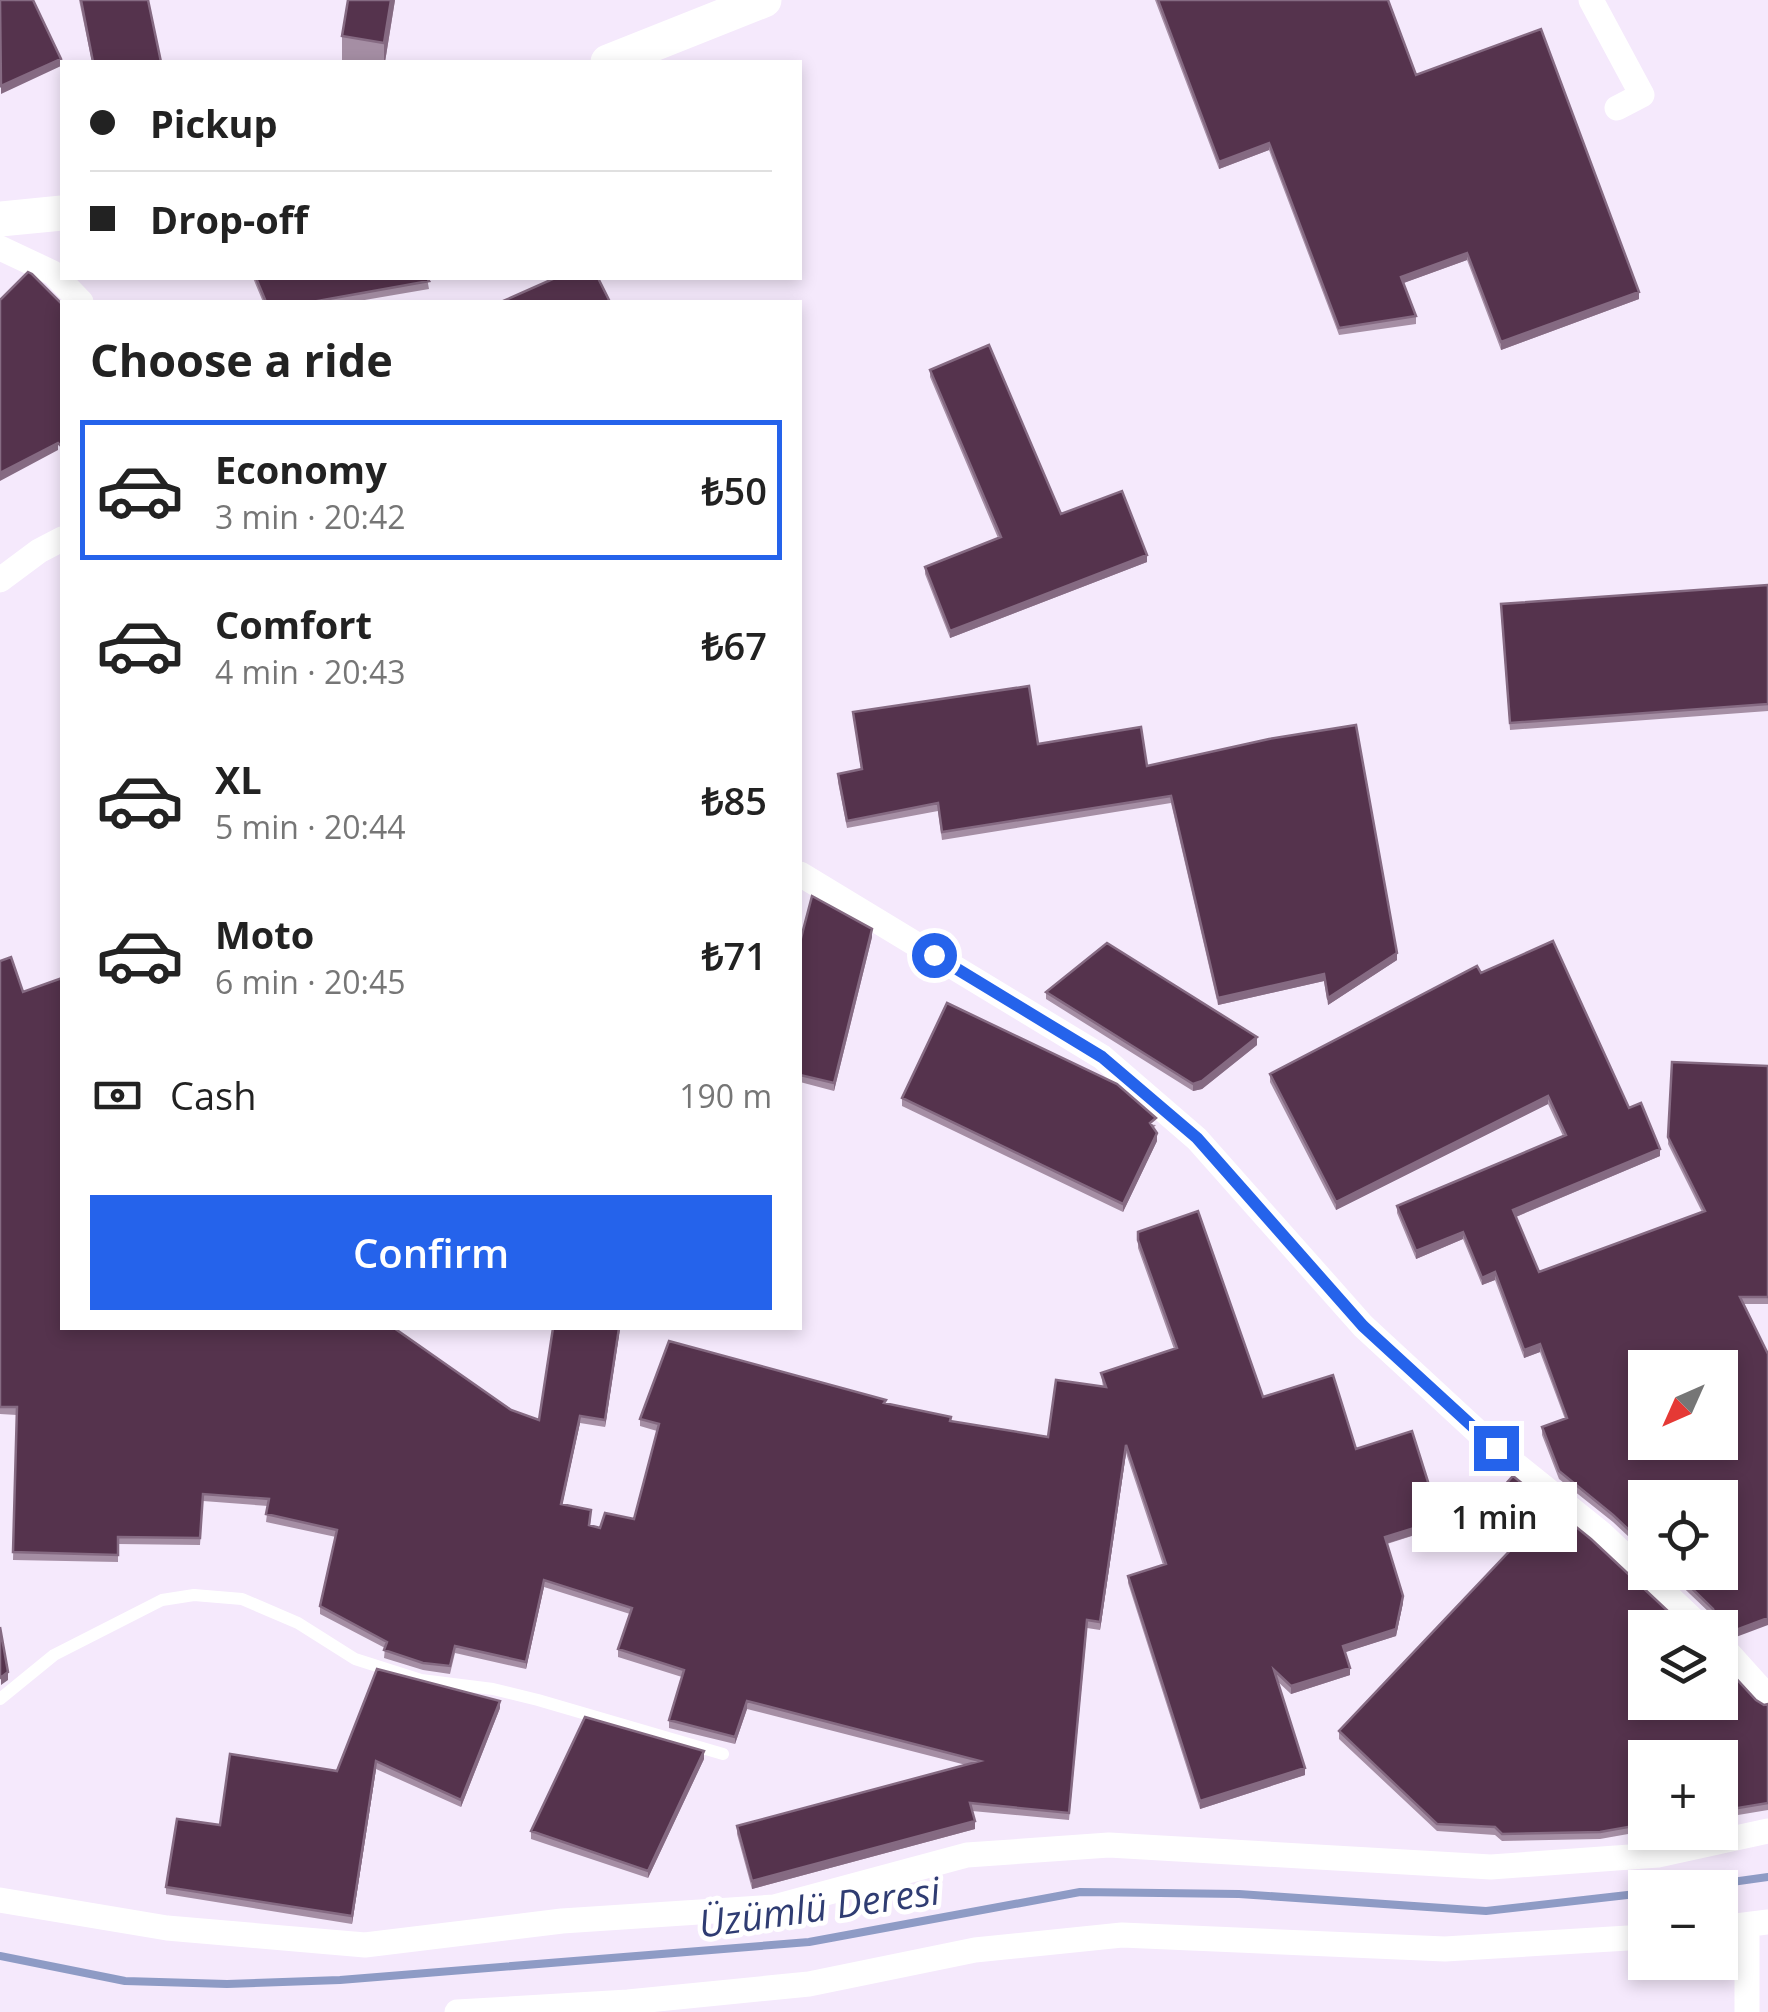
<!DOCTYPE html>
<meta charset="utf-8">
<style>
:root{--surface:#fff;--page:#f6f6f6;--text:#222;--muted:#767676;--line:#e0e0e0;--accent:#2563eb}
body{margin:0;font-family:"Open Sans",sans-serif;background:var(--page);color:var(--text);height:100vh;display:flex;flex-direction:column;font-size:38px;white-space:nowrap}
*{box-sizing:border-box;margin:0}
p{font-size:32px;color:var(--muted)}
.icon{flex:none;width:55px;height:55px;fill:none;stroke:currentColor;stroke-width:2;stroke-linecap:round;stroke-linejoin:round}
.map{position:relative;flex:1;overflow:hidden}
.side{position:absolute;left:60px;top:300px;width:742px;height:1030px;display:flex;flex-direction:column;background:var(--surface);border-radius:0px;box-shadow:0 5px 15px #0003}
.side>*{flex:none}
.hud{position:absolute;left:60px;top:60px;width:742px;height:220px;border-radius:0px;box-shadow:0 5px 15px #0003;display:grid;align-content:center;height:220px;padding:0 30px;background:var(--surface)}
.needle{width:65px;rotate:225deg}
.tools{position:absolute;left:1628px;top:1350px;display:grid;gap:20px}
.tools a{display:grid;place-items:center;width:110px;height:110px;border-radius:0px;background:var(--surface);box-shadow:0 5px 15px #0003;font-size:50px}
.end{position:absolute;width:45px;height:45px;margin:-22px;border:12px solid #2563eb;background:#fff;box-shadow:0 0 0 5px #fff}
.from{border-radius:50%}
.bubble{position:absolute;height:70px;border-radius:0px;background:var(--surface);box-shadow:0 5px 15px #0003;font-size:32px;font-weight:600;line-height:70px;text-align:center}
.hud b{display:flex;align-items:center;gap:35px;height:95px;font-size:38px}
.hud b+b{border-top:2px solid var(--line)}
.hud i{width:25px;height:25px;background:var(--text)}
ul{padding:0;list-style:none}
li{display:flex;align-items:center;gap:30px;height:140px;margin:0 20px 15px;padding:0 10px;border:5px solid transparent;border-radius:0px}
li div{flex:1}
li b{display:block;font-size:38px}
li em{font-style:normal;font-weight:600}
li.active{border-color:var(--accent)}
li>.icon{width:90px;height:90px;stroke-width:1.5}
h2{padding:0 30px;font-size:45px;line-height:120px}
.pay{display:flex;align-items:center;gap:25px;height:110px;padding:0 30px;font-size:38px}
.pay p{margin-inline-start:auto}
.button{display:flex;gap:20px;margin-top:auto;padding:20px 30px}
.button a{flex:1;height:115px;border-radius:0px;background:var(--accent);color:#fff;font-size:40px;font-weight:600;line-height:115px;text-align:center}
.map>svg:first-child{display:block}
</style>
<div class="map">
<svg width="1768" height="2012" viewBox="0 0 1768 2012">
<rect width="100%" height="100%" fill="#f5e9fc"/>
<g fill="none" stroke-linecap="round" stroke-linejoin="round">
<!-- stream -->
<path stroke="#8e9bc5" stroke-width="8" d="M1689,1888L1768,1877
M0,1956L125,1981L227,1984L340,1980L809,1942L1080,1892L1239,1894L1486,1911L1645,1893"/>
<!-- lane -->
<path stroke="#fff" stroke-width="12" d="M0,1699L54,1655L162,1600L194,1595L242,1599L298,1623L355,1659L421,1680L493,1689L538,1700L723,1754"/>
<!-- street -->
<path stroke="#fff" stroke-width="25" d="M1591,0L1642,95L1617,108
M0,248L53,273L81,302
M0,580L39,551L62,539
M800,874L1102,1057L1197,1139L1363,1326L1495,1448L1602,1534L1702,1628
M1720,1644L1768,1697
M0,1900L167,1928L365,1945L562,1921L774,1907L967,1855L1109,1845L1491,1867L1658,1855L1768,1831
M1747,1925V2012
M1720,1928L1768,1922
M457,2012L628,2002L809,1984L975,1950L1122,1935L1445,1949L1645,1937"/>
<!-- secondary -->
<path stroke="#fff" stroke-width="35" d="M608,62L764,0
M0,219L62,213"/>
</g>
<!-- wall -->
<path fill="#a58ea4" d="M79,0H148L161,62H92Z
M395,0L385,62H342V36Z
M1155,0H1388L1416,75L1639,299L1501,350L1467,260L1403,283L1416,316V324L1339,335L1269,150L1219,169Z
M253,278H427L429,289L353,302H263Z
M930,370L1061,514L1147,562L950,638L925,574V567L998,538L930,377Z
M1768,585V711L1510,730L1501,612Z
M853,712L1038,744L1147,766L1397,960L1328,1005L1324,981L1218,1005L1171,803L942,840L938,811L847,828L838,782V774L861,770Z
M872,937L834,1091L800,1082V942Z
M0,961L62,1328L511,1410L539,1420L553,1328H620L605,1427L580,1423L562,1504L591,1518L590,1525L600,1528L634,1519L657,1431L640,1426V1419L886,1404L951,1422L1048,1437L1103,1387L1101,1373L1174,1349L1138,1248V1232L1263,1397L1356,1449L1440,1527L1387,1544L1403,1603L1396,1636L1345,1652L1350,1675L1291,1694L1277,1681L1305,1775L1200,1809L1128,1583V1576L1163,1565L1126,1453L1100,1630L1087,1628L1069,1820L972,1811L975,1829L752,1889L737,1834V1826L966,1765L747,1709L735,1744L669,1728V1720L682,1677L618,1657V1649L630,1614L544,1587L526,1669L455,1653L450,1674L423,1670L384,1658L385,1648L320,1614V1606L336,1537L266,1522L268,1506L203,1501L200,1545L118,1544V1562L13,1560L17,1415L0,1414Z
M1481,973L1629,1108L1660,1156L1516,1217L1539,1272L1702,1212L1668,1144L1672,1062L1768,1066V1304H1743L1736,1637L1726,1629L1718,1628L1713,1616L1667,1572H1720L1645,1498V1552L1613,1522L1559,1479L1542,1435V1427L1565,1419L1540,1352L1524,1358L1495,1280L1482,1285L1463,1239L1416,1259L1397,1213V1206L1563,1136L1548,1104L1336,1210L1270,1082V1074Z
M1046,992L1257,1045L1202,1089L1193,1091L1046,999Z
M902,1098L1156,1125L1153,1128L1157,1141L1123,1212L902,1106Z
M1482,1510L1756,1700L1764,1705L1768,1704V1810L1720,1818V1758H1645V1831L1600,1839L1502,1841L1495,1835L1437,1831L1339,1739V1731L1514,1546L1482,1517Z
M500,1708L461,1807L376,1769L352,1924L166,1894V1887L220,1825L337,1771Z
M704,1759L648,1878L531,1839V1831Z"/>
<!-- shaded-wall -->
<path fill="#856a82" d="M391,0H395L385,62H384V43Z
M61,59V66L1,94V86Z
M1269,143V150L1219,169V162Z
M1467,253V260L1401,284V277Z
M1639,292V299L1501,350V342Z
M58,443V450L0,481V473Z
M1147,555V562L950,638V631Z
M872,929V937L834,1091V1083Z
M1397,953V960L1328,1005V998Z
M1324,974V981L1218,1005V998Z
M1257,1037V1045L1202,1089L1193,1091V1084Z
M1548,1096V1104L1336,1210V1202Z
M1157,1133V1141L1123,1212V1204Z
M1660,1149V1156L1513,1218V1210Z
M1463,1232V1239L1416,1259V1251Z
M1495,1272V1280L1482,1285V1278Z
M619,1328H620L605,1427V1420Z
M1540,1344V1352L1524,1358V1350Z
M580,1416V1423L561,1512V1504Z
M1126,1445V1453L1100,1630V1622Z
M1440,1520V1527L1385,1544V1537Z
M544,1580V1587L526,1669V1662Z
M1403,1596V1603L1396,1636L1343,1653V1646Z
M1768,1618V1625L1736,1637V1630Z
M1350,1668V1675L1291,1694V1686Z
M8,1672V1680L1,1685V1678Z
M500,1701V1708L461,1807V1800Z
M747,1701V1709L735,1744V1737Z
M704,1751V1759L648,1878V1871Z
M376,1761V1769L352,1924V1916Z
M1305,1768V1775L1200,1809V1801Z
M975,1821V1829L752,1889V1881Z"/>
<!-- building -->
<path fill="#55334d" stroke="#856a82" stroke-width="2.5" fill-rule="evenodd" d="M0,0H33L61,59L1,86Z
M81,0H148L161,62H93Z
M348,0H391L384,43L342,36Z
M1158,0H1388L1416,75L1541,29L1639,292L1501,342L1467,253L1401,277L1416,316L1339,328L1269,143L1219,162Z
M28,272L32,274L62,304V444L61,446L58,443L0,473V300Z
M256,278H427L429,281L312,302H266Z
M555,278H598L610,302H501Z
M989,345L1061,514L1122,491L1147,555L950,631L925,567L1001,537L930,370Z
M1768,585V704L1510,723L1501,604Z
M1029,686L1038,744L1141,727L1147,766L1269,739L1356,725L1397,953L1328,998L1324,974L1218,998L1171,796L942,832L938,803L847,821L838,774L862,769L853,712Z
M812,896L872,929L834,1083L800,1075V942Z
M1553,941L1629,1108L1641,1103L1660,1149L1513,1210L1539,1272L1705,1211L1668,1137L1672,1062L1768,1066V1297H1740L1768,1354V1618L1736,1630L1726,1622L1718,1621L1713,1609L1675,1572H1720V1498H1645V1545L1613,1515L1559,1471L1542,1427L1567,1418L1540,1344L1524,1350L1495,1272L1482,1278L1463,1232L1416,1251L1397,1206L1566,1135L1548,1096L1336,1202L1270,1074L1477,966L1481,973ZM1645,1368H1720V1442H1645Z
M1107,943L1257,1037L1202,1081L1193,1084L1046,992Z
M11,957L23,992L62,978V1328H394L511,1410L539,1420L553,1328H619L605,1420L580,1416L561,1504L591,1510L589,1525L600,1528L605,1513L634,1519L659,1424L640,1419L669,1341L886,1400L884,1403L951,1417L950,1421L1048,1437L1056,1380L1106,1387L1101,1373L1177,1348L1138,1240V1232L1198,1211L1263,1397L1333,1375L1356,1449L1412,1431L1440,1520L1385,1537L1403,1596L1396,1629L1343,1646L1350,1668L1291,1686L1274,1670L1305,1768L1200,1801L1128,1576L1166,1564L1126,1445L1100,1622L1087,1620L1069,1813L970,1803L975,1821L752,1881L737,1826L980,1761L747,1701L735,1737L669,1720L684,1670L618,1649L632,1608L544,1580L526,1662L455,1646L450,1666L423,1663L384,1650L387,1642L320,1606L337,1530L266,1514L269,1499L203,1494L200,1538L118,1537V1555L13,1552L17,1407H0V961Z
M947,1003L1117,1084L1156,1118L1150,1123L1157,1133L1123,1204L902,1098Z
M1513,1476L1591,1539L1686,1628H1645V1702H1720V1661L1756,1700L1764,1705L1768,1704V1803L1720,1811V1758H1645V1824L1600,1832L1502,1834L1495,1827L1437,1824L1339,1731L1518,1542L1482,1510Z
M0,1627L8,1672L0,1678Z
M377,1669L500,1701L461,1800L376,1761L352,1916L166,1887L177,1819L220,1825L230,1754L337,1771Z
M585,1717L704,1751L648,1871L531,1831Z"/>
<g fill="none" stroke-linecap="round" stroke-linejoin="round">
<!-- route -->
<path stroke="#2563eb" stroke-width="12" d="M934,955L1102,1057L1197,1138L1363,1326L1496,1448"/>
</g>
<g text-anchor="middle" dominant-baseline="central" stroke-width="10" stroke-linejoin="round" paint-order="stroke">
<!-- water labels -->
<g font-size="38" font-style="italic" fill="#2f3c72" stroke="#fff">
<text transform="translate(819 1906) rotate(-8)">Üzümlü Deresi</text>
</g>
</g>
</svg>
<div class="tools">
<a><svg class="needle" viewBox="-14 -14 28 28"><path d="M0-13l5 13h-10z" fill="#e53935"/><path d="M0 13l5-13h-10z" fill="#767676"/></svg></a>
<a><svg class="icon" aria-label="locate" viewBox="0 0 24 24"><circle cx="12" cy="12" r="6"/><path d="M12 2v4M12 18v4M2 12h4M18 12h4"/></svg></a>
<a><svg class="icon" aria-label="layers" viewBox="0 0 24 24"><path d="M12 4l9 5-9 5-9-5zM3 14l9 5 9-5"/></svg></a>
<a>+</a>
<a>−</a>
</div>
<i class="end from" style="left:934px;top:955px"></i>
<i class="end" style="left:1496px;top:1448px"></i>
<div class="bubble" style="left:1412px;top:1482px;width:165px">1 min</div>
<div class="hud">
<b><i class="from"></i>Pickup</b>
<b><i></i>Drop-off</b>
</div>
<section class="side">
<h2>Choose a ride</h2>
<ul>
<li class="active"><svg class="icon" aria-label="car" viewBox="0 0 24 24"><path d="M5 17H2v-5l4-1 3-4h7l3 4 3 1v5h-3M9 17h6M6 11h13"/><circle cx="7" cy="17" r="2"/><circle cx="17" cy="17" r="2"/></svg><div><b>Economy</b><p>3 min · 20:42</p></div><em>₺50</em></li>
<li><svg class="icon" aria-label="car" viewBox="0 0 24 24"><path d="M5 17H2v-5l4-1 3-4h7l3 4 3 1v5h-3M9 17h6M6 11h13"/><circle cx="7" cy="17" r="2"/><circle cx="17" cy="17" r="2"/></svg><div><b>Comfort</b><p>4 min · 20:43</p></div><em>₺67</em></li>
<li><svg class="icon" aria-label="car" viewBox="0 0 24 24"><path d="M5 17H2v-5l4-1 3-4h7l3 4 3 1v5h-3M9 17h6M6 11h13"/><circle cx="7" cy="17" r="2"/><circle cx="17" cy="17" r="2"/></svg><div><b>XL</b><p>5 min · 20:44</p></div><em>₺85</em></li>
<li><svg class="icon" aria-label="car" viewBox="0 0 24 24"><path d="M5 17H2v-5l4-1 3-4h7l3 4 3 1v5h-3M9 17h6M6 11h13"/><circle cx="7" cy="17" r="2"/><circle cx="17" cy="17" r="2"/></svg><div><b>Moto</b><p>6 min · 20:45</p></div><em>₺71</em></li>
</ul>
<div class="pay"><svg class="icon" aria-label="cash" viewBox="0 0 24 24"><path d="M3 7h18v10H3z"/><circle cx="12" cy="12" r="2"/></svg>Cash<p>190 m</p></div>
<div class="button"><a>Confirm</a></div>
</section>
</div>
